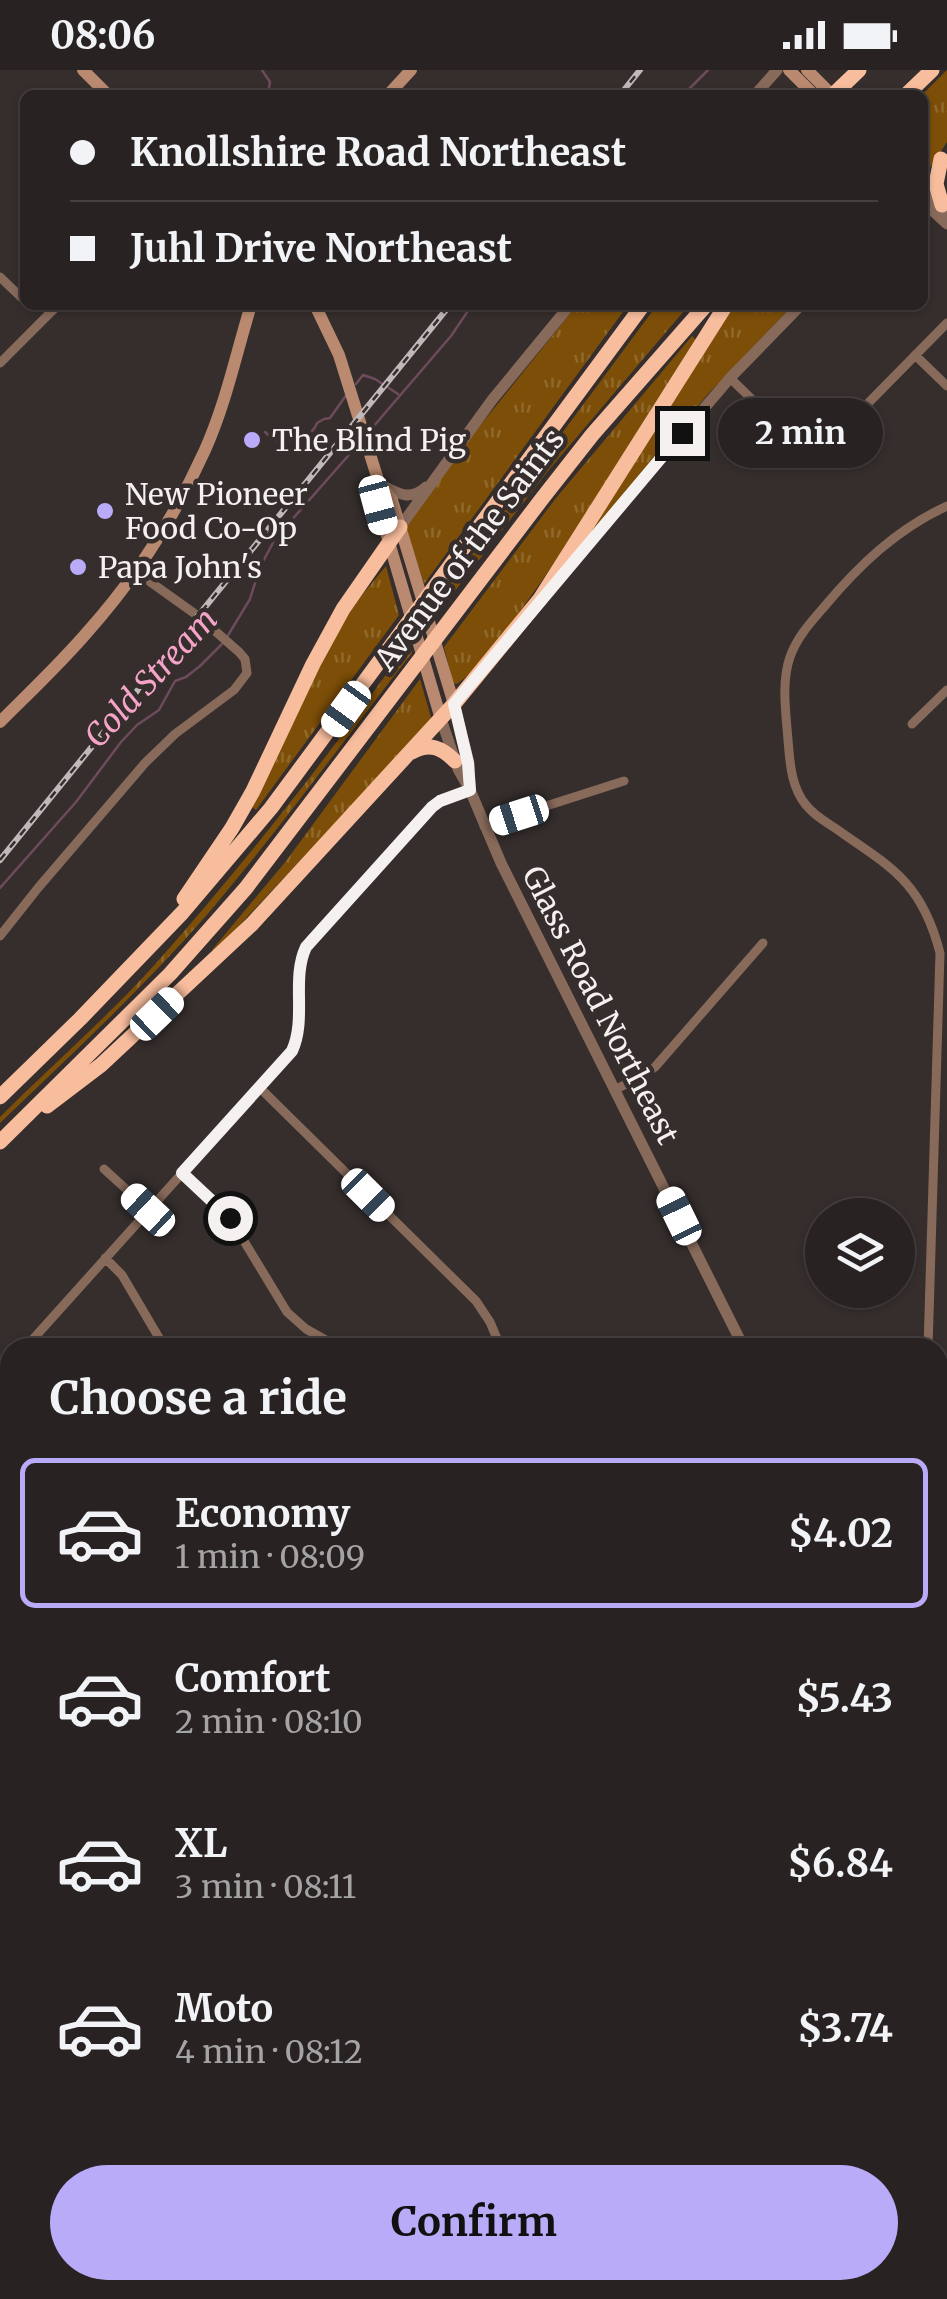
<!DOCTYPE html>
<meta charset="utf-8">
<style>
:root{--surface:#282222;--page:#342f2f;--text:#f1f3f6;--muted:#a5a4a5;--line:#443f40;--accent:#b9abf7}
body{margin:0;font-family:Merriweather,serif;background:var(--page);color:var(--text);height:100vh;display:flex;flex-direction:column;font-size:38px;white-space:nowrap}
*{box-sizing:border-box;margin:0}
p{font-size:32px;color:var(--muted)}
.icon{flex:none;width:55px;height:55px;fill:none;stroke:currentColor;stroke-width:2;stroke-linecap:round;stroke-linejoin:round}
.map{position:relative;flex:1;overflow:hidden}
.details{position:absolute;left:0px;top:1268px;width:948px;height:962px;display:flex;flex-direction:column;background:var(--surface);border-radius:30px 30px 0 0;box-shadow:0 2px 8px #0004,0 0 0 2px var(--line)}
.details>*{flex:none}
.banner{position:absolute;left:20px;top:20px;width:908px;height:220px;border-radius:15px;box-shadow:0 2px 8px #0004,0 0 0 2px var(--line);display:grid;align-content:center;height:220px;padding:0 50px;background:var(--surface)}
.fabs{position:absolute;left:805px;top:1128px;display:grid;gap:20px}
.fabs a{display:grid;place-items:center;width:110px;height:110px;border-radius:50%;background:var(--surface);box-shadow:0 2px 8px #0004,0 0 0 2px var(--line);font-size:50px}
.end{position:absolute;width:45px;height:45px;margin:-22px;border:12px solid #f5f1f0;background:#111;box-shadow:0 0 0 5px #111}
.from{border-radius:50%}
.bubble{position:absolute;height:70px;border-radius:35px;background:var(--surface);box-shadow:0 2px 8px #0004,0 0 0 2px var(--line);font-size:32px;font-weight:700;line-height:70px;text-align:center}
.car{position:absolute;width:30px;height:60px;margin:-30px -15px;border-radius:12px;box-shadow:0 0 8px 2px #0007;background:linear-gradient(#fff 24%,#345 0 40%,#fff 0 76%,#345 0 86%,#fff 0)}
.banner b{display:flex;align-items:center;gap:35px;height:95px;font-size:38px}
.banner b+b{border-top:2px solid var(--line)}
.banner i{width:25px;height:25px;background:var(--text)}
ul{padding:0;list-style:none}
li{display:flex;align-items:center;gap:30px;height:150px;margin:0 20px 15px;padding:0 30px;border:5px solid transparent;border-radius:15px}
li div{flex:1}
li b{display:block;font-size:38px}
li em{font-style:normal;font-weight:700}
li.selected{border-color:var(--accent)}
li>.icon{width:90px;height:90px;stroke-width:1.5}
h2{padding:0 50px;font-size:45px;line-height:120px}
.action{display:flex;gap:20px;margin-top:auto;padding:20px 50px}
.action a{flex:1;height:115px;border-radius:60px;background:var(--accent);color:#111;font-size:40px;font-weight:700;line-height:115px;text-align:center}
.status{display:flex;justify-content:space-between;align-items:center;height:70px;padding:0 50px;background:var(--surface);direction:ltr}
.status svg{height:28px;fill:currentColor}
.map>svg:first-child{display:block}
</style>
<div class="status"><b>08:06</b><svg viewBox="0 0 49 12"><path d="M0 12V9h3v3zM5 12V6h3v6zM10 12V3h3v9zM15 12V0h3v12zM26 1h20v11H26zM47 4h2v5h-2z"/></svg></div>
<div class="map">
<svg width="947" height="2229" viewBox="0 0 947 2229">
<defs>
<pattern id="grass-tufts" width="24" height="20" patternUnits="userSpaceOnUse" patternTransform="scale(2.5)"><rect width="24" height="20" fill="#7c4e08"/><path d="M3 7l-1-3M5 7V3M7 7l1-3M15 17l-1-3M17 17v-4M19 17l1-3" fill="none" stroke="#8f682c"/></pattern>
</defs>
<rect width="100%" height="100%" fill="#352e2d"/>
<!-- grass -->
<path fill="url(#grass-tufts)" d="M947,0V72L931,96L923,103L922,25Z
M577,235H628L424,514L405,454L459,382Z
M657,235H689L548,401L434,548L431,540Z
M734,235H793L708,324L603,450L582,471Z
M692,266L696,270C640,358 587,449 526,533C507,559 483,596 457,614L453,613L444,577L556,428Z
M386,496L399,545L256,740L252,737L328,574L346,544Z
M409,572L412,583C343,671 278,762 205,847C141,920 70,986 0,1053V1047C52,995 109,946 158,891C247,790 331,684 409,572Z
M420,609L432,651L214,882L212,880L286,791Z"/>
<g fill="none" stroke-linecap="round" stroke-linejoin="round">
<!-- stream -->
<path stroke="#6d4b5d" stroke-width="2.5" d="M262,0L270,12L268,23
M683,25L708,0
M356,314L363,305L375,309L398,324
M265,362L274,370L283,373C296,367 312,368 317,353L324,349L330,348L347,324
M367,364L451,266L472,235
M227,567L250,529L260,497L275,469L362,370
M0,818L76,732L121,672L137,655L159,640L175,611L186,607L200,596L222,574"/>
<!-- minor -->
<path stroke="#886a5a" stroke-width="9" d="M0,207L25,231
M915,285L947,316
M0,293L58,235
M730,308L800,376C809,380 814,381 824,378L947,253
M912,654L947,620
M484,756L624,711
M0,866L38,818L145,693L175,664L234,620L247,603L245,589L239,582L198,546L135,501
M260,1018L476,1231L490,1252L501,1278
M616,1019L637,1009L655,997L763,873
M104,1099L149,1140
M182,1103L230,1148L287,1242L306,1259L340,1278
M105,1188L122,1205L165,1278
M25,1278L292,981C308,945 287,901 312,868L432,737L449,727L470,720
M928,1278L940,883C923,816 895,799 842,763C830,754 815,747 806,735C791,717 790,693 788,670C786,643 781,613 790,587C797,567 811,552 824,537C859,495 897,459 947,436
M0,1305L10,1294
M0,1490L10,1478
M0,1626L10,1640
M938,1832L947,1841
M0,1899L10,1888
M0,1920L10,1930
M938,2008L947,2013
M938,2207L947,2199
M290,2220L292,2229
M866,2220L868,2229
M45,2229L54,2220
M580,2229L589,2220
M907,2229L919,2220"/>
<!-- tertiary -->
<path stroke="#886a5a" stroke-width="11" d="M755,25L777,0
M922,114L947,141
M922,131L947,154
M380,414C397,423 409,432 426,417
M400,457L492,330L570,235
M563,503L730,308L801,235
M454,634L469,693L470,720
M441,649L458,699L470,720L501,793L744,1278
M938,1572L947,1582
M938,1822L947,1812
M729,2229L733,2220"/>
<!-- secondary -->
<path stroke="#ba8a70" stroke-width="12" d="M83,0L108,25
M789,0L814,25
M807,0L832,25
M388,25L411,0
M315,235L339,285L379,413L392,430L454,634
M379,413L376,426L378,435L441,649
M0,652C30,622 62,592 90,559C136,507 176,444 205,380C226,333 236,284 251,235
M0,2101L10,2110
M123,2220L132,2229"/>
<!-- motorway -->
<path stroke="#f8bd9d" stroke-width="15" d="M833,25L859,0
M906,25L932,0
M941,89L936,114L942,135
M412,682C430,672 442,678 455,691
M184,829L232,758L253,721L313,594L343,539L400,457
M0,1027L80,949L182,843L271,738L643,235
M47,1036L101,995L252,854L454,634L540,529L726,235
M0,1072L170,904L246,818L541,430L592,365L706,235"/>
<defs>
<path id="rail" d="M620,25L640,0
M0,790L450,235"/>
</defs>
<!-- rail casing -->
<use href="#rail" stroke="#bfbab9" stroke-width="6"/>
<!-- rail -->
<use href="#rail" stroke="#352e2d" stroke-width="2.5" stroke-dasharray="8" stroke-linecap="butt"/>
</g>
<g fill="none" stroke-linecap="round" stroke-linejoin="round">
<!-- route -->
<path stroke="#f5f1f0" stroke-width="12" d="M230,1148L182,1103L292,981C307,948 291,909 306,877L432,737L440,731L470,720L468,693L454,634L682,363"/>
</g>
<!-- markers -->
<g fill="#b9abf7" stroke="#352e2d" stroke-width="4">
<circle cx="252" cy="370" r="10"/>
<circle cx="105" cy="441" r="10"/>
<circle cx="78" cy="497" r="10"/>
</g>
<g text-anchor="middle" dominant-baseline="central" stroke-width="9" stroke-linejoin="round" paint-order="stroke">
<!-- poi labels -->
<g font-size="30" fill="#f5f1f0" stroke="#352e2d" text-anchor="start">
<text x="272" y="370">The Blind Pig</text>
<text x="125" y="424">New Pioneer<tspan x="125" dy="34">Food Co-Op</tspan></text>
<text x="98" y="497">Papa John's</text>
</g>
<!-- street labels -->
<g font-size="30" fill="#f5f1f0" stroke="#352e2d">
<text transform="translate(469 479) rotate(-53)">Avenue of the Saints</text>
<text transform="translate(601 935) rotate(63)">Glass Road Northeast</text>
</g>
<!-- water labels -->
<g font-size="32" font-style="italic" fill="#f5a4c8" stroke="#352e2d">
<text transform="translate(151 608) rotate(-47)">Cold Stream</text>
</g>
</g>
</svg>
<div class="fabs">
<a><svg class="icon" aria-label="layers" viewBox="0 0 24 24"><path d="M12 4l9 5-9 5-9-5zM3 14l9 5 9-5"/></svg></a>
</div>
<i class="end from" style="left:230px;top:1148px"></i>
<i class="end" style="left:682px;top:363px"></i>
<div class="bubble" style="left:718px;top:328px;width:165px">2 min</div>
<i class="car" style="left:378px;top:435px;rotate:165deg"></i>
<i class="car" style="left:346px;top:639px;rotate:216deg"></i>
<i class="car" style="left:519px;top:745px;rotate:252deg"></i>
<i class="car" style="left:157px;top:944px;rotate:46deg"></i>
<i class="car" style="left:368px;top:1125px;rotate:135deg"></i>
<i class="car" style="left:148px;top:1140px;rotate:313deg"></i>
<i class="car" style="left:679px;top:1146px;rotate:334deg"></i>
<div class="banner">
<b><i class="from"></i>Knollshire Road Northeast</b>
<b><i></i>Juhl Drive Northeast</b>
</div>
<section class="details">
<h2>Choose a ride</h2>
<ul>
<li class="selected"><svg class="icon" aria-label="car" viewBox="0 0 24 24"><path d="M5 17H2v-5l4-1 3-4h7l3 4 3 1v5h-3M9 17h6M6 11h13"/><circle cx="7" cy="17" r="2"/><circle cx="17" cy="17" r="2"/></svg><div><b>Economy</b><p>1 min · 08:09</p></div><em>$4.02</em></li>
<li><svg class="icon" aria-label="car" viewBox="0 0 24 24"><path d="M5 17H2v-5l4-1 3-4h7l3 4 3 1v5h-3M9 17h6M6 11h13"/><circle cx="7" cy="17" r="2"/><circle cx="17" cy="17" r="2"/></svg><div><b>Comfort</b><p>2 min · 08:10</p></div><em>$5.43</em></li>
<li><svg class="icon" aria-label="car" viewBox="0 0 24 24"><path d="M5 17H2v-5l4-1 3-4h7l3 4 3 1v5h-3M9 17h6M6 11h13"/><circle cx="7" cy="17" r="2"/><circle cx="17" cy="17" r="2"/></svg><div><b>XL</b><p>3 min · 08:11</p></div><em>$6.84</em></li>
<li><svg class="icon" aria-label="car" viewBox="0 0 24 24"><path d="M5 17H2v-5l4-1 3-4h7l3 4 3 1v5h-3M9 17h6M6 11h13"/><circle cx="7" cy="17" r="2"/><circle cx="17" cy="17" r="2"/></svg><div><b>Moto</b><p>4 min · 08:12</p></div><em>$3.74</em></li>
</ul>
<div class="action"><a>Confirm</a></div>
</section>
</div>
